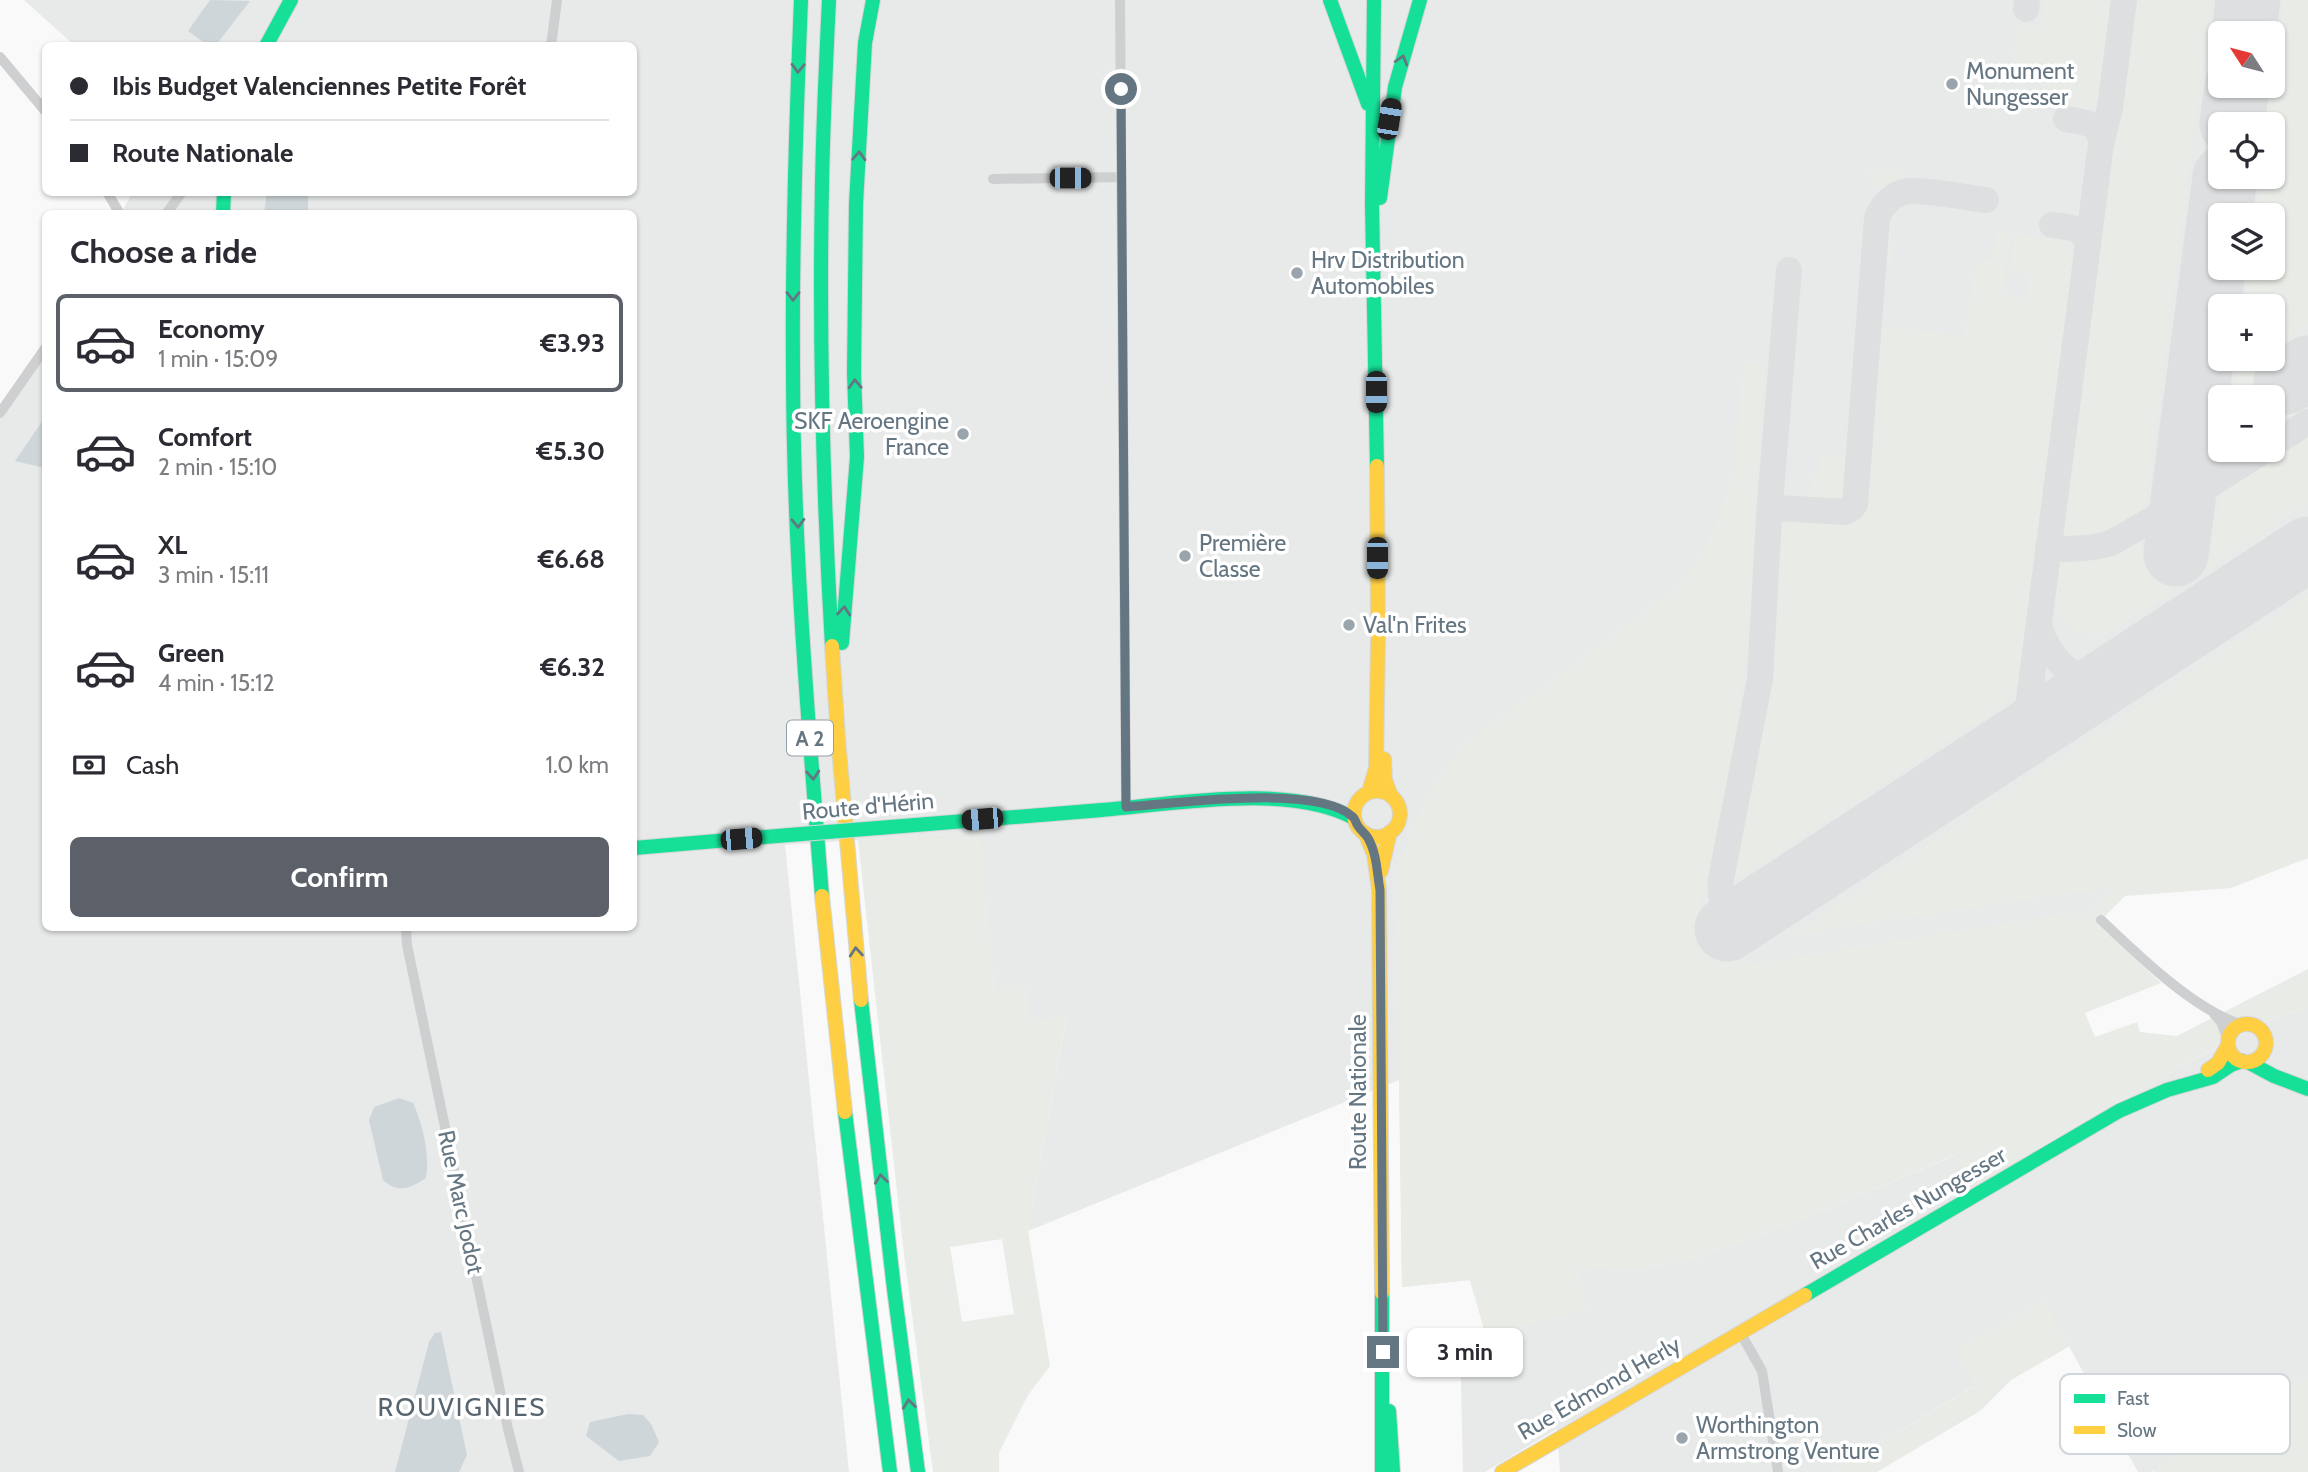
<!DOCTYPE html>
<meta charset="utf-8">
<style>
:root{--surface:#fff;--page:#f7f7f7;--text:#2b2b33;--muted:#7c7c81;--line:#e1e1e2;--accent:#5c6169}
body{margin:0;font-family:Cabin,sans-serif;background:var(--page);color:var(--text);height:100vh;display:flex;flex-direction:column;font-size:26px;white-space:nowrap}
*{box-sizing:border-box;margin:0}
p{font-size:23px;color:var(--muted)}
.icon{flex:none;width:38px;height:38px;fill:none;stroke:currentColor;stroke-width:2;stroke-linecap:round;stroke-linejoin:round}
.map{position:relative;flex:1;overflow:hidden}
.sheet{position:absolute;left:42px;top:210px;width:595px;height:721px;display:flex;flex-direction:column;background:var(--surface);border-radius:10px;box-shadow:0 2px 5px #0004}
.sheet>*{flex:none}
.guide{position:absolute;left:42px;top:42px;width:595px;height:154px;border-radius:10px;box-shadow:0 2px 5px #0004;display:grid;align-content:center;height:154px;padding:0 28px;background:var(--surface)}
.needle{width:46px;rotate:306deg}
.buttons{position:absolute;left:2208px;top:21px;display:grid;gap:14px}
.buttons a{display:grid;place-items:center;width:77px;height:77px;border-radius:10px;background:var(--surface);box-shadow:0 2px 5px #0004;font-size:35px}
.end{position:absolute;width:32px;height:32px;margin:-16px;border:9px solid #657683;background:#fff;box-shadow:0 0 0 4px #fff}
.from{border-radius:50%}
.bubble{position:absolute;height:49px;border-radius:10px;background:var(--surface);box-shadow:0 2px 5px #0004;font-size:23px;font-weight:700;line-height:49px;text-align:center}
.car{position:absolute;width:21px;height:42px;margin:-21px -10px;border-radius:9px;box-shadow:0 0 5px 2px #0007;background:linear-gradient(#222 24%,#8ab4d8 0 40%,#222 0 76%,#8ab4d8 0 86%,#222 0)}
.guide b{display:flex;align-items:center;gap:24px;height:66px;font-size:26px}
.guide b+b{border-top:2px solid var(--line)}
.guide i{width:18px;height:18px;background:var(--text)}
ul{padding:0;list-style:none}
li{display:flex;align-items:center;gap:21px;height:98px;margin:0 14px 10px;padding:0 14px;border:4px solid transparent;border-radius:10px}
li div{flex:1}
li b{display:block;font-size:26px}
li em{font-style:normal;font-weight:700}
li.selected{border-color:var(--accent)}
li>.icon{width:63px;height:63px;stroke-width:1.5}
h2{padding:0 28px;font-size:32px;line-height:84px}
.pay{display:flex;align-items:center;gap:18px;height:77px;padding:0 28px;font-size:26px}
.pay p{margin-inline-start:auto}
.button{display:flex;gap:14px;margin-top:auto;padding:14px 28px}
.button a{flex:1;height:80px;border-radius:10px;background:var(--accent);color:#fff;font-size:28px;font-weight:700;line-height:80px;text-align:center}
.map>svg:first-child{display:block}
</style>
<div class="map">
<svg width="2308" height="1472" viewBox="0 0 2308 1472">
<rect width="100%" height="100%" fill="#f9f9f9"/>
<!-- built -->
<path fill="#e8e9e9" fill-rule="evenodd" d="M24,0H2308V838L2116,886L2088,916L2161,983L2085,1012L1637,1270L1695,1258L1796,1222L1956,1155L1974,1187L2119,1101L2264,1022L2308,1007V1379L2151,1472H2138L2043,1299L1975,1385L1831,1472H1560L1557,1429L1485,1472H1463L1460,1342L1486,1335L1470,1280L1402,1287L1399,1080L1028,1231L1067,1015L1029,1024L995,993L979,832L785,845L849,1472H0V418L45,341L46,928H634V214L121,213L133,192H634V46L74,45ZM2221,33H2273V86H2221ZM2221,124H2273V177H2221ZM2221,215H2273V268H2221ZM2221,306H2273V359H2221ZM2221,397H2273V450H2221Z"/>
<!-- green -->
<path fill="#e8ebe6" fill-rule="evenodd" d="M2045,0H2118L2105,92L2098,100L2086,109L2060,104L2045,83L2004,78L2001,80L1996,118H1991L1996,83L2012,64L2018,23L2041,26Z
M2131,0H2211L2144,519L2102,540L2064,543H2062Z
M2284,0H2308V325L2273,348V306H2245L2250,268H2273V215H2257L2261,177H2273V124H2268Z
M1876,167L1894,171L1895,169H1899L1898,172L1901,173L1900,182L1902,184L1887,193L1878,190L1867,173Z
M1897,201L1890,244L1893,247L1890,268H1878L1882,217Z
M1997,232L2011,233L2002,294L2027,300L2030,274L2010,271L2015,234L2059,239L2071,251L2074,264L2019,684L2005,704L1727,886L1765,680L1776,523L1782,514L1787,512L1846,516L1852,514L1858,509L1874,325L1964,336L1973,276L1984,259L1992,260Z
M2238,359H2273L2308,415L2273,437V397H2233Z
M1743,365L1764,366L1750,622L1737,731L1706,892L1699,899L1741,966L2075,912L2087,916L2115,887L1790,935L2308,595V858L2231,888L2125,896L2097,924L2161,983L2085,1013L2095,1037L2137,1022L2140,1032L2177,1036L2308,969V1007L2263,1022L2119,1101L1974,1187L1955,1155L1796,1222L1695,1258L1637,1270L1578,1269L1588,1309L1486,1336L1470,1280L1402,1287L1397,923L1398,865L1426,797L1462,746L1674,590L1704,552L1734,475Z
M2308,429V503L2109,633C2087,640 2061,629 2055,604C2052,592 2058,572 2059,559L2062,556L2108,551L2143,534L2141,550L2210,560L2222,485Z
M1820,454L1854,456L1851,490L1836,506L1809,504L1811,476H1819Z
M980,832L995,992L1026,982L1029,1024L1067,1014L1028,1231L1050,1366L1028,1395L999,1453V1472H933L904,1254L858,840ZM1002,1239L1014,1314L962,1322L950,1247Z
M2043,1299L2070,1346L2011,1380L1980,1411L1877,1472H1831L1974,1386L1956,1351Z
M2308,1379V1472H2154L2153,1470Z"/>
<!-- water -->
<path fill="#ced6d9" d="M210,0L250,1L216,45H207L188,31Z
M267,193H308V213H264Z
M45,417V468L15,461Z
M399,1098L413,1103C423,1125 430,1154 426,1178C411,1188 398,1194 383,1180L369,1120L374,1107Z
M441,1332L467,1455L459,1472H395L429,1342L435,1333Z
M628,1414L643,1415L651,1424L659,1442L650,1456L619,1461L586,1436L590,1422Z"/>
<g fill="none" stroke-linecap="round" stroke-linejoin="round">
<!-- taxiway -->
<path stroke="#dedfe0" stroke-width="26" d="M2026,9L2027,0
M2066,119C2084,122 2100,122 2101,144
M2052,225C2069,227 2085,227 2088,246
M2273,444L2308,422
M1769,516L1789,270
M2048,548C2069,550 2091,549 2111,543L2183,502L2265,450
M2039,626C2048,652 2067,682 2099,677C2107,676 2114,673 2122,671
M2008,744L2020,731L2027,715L2101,144L2110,108L2124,0
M1762,906C1735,915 1718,912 1721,879L1760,679L1769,516L1778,508L1845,512L1852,508L1855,504L1877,218C1882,206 1891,195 1904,192C1918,188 1969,198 1986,200"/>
<!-- runway -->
<path stroke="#dedfe0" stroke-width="65" d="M2244,33L2248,0
M2232,124L2237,86
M2286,382L2308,368
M2176,554L2225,177
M1727,929L2308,549"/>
<defs>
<path id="fast" d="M801,0C796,122 792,244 793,366C793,543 808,720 822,896
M829,0C826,62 823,124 822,185C819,339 823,493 832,646
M1330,0L1368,104
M1374,0L1372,204L1377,466
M266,46L291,0
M1380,198L1395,87L1420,0
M223,214L224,192
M842,643L857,457L854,373L856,204L865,43L873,0
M878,828C953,822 1027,816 1102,810C1175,804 1289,783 1354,818
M634,848L789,835
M861,1000L894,1289L918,1472
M2248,1062L2274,1076L2308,1089
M845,1112L890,1472
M1805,1295L2119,1111L2167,1090L2213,1077L2231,1065L2242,1061
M1389,1411L1393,1472
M1382,1472V1293"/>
<path id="slow" d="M832,646L838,738L861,1000
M1384,759L1385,780L1391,796
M1354 814a23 23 0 1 1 46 0a23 23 0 1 1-46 0Z
M1369,792L1376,768L1378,639L1377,466
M1365,833L1374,854L1379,890L1382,1293
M1381,871L1390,832
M822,896L845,1112
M2228 1043a19 19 0 1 1 38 0a19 19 0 1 1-38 0Z
M2208,1070L2218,1063L2228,1045
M1502,1472L1805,1295"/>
</defs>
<!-- fast casing -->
<use href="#fast" stroke="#d5d6d7" stroke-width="16"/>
<!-- slow casing -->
<use href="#slow" stroke="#d5d6d7" stroke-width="16"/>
<!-- street -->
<path stroke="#cecfd0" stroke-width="10" d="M1120,0L1126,807
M551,46L557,0
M0,57L46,112
M993,179L1121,177
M107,192L120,214
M166,214L182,192
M0,413L46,347
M2101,920C2138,955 2195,1011 2243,1025
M406,928L407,945L508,1429L519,1472
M2214,1014L2221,1022L2228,1040
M1740,1332L1762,1371L1778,1472"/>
<!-- fast -->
<use href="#fast" stroke="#16e098" stroke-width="14"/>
<!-- slow -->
<use href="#slow" stroke="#ffcf43" stroke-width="14"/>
<defs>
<path id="fast-bridge" d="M789,835L878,828"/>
</defs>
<!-- fast-bridge casing -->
<use href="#fast-bridge" stroke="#d5d6d7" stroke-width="16" stroke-linecap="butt"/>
<!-- fast-bridge -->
<use href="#fast-bridge" stroke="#16e098" stroke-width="14"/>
</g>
<!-- one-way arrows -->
<defs><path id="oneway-chevron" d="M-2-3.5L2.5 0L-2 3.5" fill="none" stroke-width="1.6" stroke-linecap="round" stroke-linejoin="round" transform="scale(1.75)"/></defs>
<g stroke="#657683">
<use href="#oneway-chevron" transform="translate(1402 60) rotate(-73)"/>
<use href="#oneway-chevron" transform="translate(798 68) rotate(92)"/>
<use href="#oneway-chevron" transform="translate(859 156) rotate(-87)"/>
<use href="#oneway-chevron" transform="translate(793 296) rotate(90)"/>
<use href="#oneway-chevron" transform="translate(855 384) rotate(-92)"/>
<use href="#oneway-chevron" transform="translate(798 523) rotate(88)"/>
<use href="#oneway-chevron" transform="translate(844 611) rotate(-85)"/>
<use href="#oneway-chevron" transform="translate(813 775) rotate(86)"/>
<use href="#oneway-chevron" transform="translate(856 952) rotate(-95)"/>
<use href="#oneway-chevron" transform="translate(881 1179) rotate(-97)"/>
<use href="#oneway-chevron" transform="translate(909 1404) rotate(-97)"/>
</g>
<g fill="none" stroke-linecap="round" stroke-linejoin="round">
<!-- route -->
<path stroke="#657683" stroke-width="9" d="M1121,89L1126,807C1174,804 1318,783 1353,817C1356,820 1355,822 1358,826C1361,831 1365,833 1368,838C1377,854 1377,873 1380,890L1383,1352"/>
</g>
<!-- markers -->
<g fill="#99a4ac" stroke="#fff" stroke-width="2.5">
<circle cx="1952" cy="84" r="7"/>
<circle cx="1297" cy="273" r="7"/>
<circle cx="963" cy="434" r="7"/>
<circle cx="1185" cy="556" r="7"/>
<circle cx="1349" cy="625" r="7"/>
<circle cx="1682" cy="1438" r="7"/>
</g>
<g text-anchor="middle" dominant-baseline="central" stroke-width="7" stroke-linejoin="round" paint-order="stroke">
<!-- shield labels -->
<rect fill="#fff" stroke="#939fa8" stroke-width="2" x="787" y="720.5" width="46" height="35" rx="5"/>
<g font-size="21" font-weight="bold" fill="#657683">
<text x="810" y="738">A 2</text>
</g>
<!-- poi labels -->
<g font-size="23" fill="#657683" stroke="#fff" text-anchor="start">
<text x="1966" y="71">Monument<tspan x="1966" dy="26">Nungesser</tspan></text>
<text x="1311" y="260">Hrv Distribution<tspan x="1311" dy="26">Automobiles</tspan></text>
<text x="949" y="421" text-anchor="end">SKF Aeroengine<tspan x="949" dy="26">France</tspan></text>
<text x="1199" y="543">Première<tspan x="1199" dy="26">Classe</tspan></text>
<text x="1363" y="625">Val'n Frites</text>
<text x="1696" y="1425">Worthington<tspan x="1696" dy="26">Armstrong Venture</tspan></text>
</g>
<!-- street labels -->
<g font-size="23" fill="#657683" stroke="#fff">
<text transform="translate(868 806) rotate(-5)">Route d'Hérin</text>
<text transform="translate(1358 1092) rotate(-90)">Route Nationale</text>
<text transform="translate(461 1202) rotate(78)">Rue Marc Jodot</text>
<text transform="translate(1908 1208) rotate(-30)">Rue Charles Nungesser</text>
<text transform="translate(1599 1388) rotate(-30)">Rue Edmond Herly</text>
</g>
<!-- quarter labels -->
<g font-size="26" letter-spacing="2" fill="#57646e" stroke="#fff">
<text x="462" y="1407">ROUVIGNIES</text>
</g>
</g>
<!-- legend -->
<rect x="2060" y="1374" width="230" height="80" rx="10" fill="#fff" stroke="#d1d6da" stroke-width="2"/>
<rect x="2074" y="1394" width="31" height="9" fill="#16e098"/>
<rect x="2074" y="1426" width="31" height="8" fill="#ffcf43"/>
<g font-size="19" fill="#657683">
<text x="2117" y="1405">Fast</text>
<text x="2117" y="1437">Slow</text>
</g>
</svg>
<div class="buttons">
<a><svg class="needle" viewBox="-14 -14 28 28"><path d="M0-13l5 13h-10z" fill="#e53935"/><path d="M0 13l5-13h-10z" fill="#7c7c81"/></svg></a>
<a><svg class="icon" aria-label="locate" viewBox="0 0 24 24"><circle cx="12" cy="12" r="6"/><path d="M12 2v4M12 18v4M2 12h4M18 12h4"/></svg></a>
<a><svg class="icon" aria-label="layers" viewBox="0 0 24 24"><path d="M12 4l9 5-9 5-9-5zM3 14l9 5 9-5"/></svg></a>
<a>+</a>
<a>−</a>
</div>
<i class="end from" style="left:1121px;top:89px"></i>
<i class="end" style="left:1383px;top:1352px"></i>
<div class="bubble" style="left:1407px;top:1328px;width:116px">3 min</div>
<i class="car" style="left:1389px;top:119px;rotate:9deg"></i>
<i class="car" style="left:1070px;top:178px;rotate:90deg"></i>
<i class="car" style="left:1376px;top:392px;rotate:180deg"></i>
<i class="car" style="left:1377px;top:558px;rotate:180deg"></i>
<i class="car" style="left:982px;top:819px;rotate:265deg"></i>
<i class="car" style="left:741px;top:839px;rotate:85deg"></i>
<div class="guide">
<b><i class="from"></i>Ibis Budget Valenciennes Petite Forêt</b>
<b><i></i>Route Nationale</b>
</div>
<section class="sheet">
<h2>Choose a ride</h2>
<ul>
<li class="selected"><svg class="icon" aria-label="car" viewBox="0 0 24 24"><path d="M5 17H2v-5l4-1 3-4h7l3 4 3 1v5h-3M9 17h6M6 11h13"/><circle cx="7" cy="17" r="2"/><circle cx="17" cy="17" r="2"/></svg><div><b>Economy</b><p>1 min · 15:09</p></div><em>€3.93</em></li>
<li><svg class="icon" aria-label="car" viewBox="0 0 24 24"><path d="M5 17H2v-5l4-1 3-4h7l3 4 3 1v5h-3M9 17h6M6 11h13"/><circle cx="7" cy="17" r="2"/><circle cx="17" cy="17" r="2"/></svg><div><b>Comfort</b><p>2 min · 15:10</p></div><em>€5.30</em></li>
<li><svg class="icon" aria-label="car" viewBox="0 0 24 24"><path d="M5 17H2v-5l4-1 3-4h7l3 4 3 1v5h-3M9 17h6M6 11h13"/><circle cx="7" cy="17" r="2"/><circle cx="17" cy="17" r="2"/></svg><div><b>XL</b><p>3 min · 15:11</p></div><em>€6.68</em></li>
<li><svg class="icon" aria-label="car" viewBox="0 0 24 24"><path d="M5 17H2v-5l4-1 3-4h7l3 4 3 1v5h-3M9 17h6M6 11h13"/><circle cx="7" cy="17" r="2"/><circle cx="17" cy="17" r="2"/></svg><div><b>Green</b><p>4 min · 15:12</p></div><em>€6.32</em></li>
</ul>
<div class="pay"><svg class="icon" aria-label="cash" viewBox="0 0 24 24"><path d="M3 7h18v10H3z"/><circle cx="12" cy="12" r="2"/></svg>Cash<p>1.0 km</p></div>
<div class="button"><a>Confirm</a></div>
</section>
</div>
